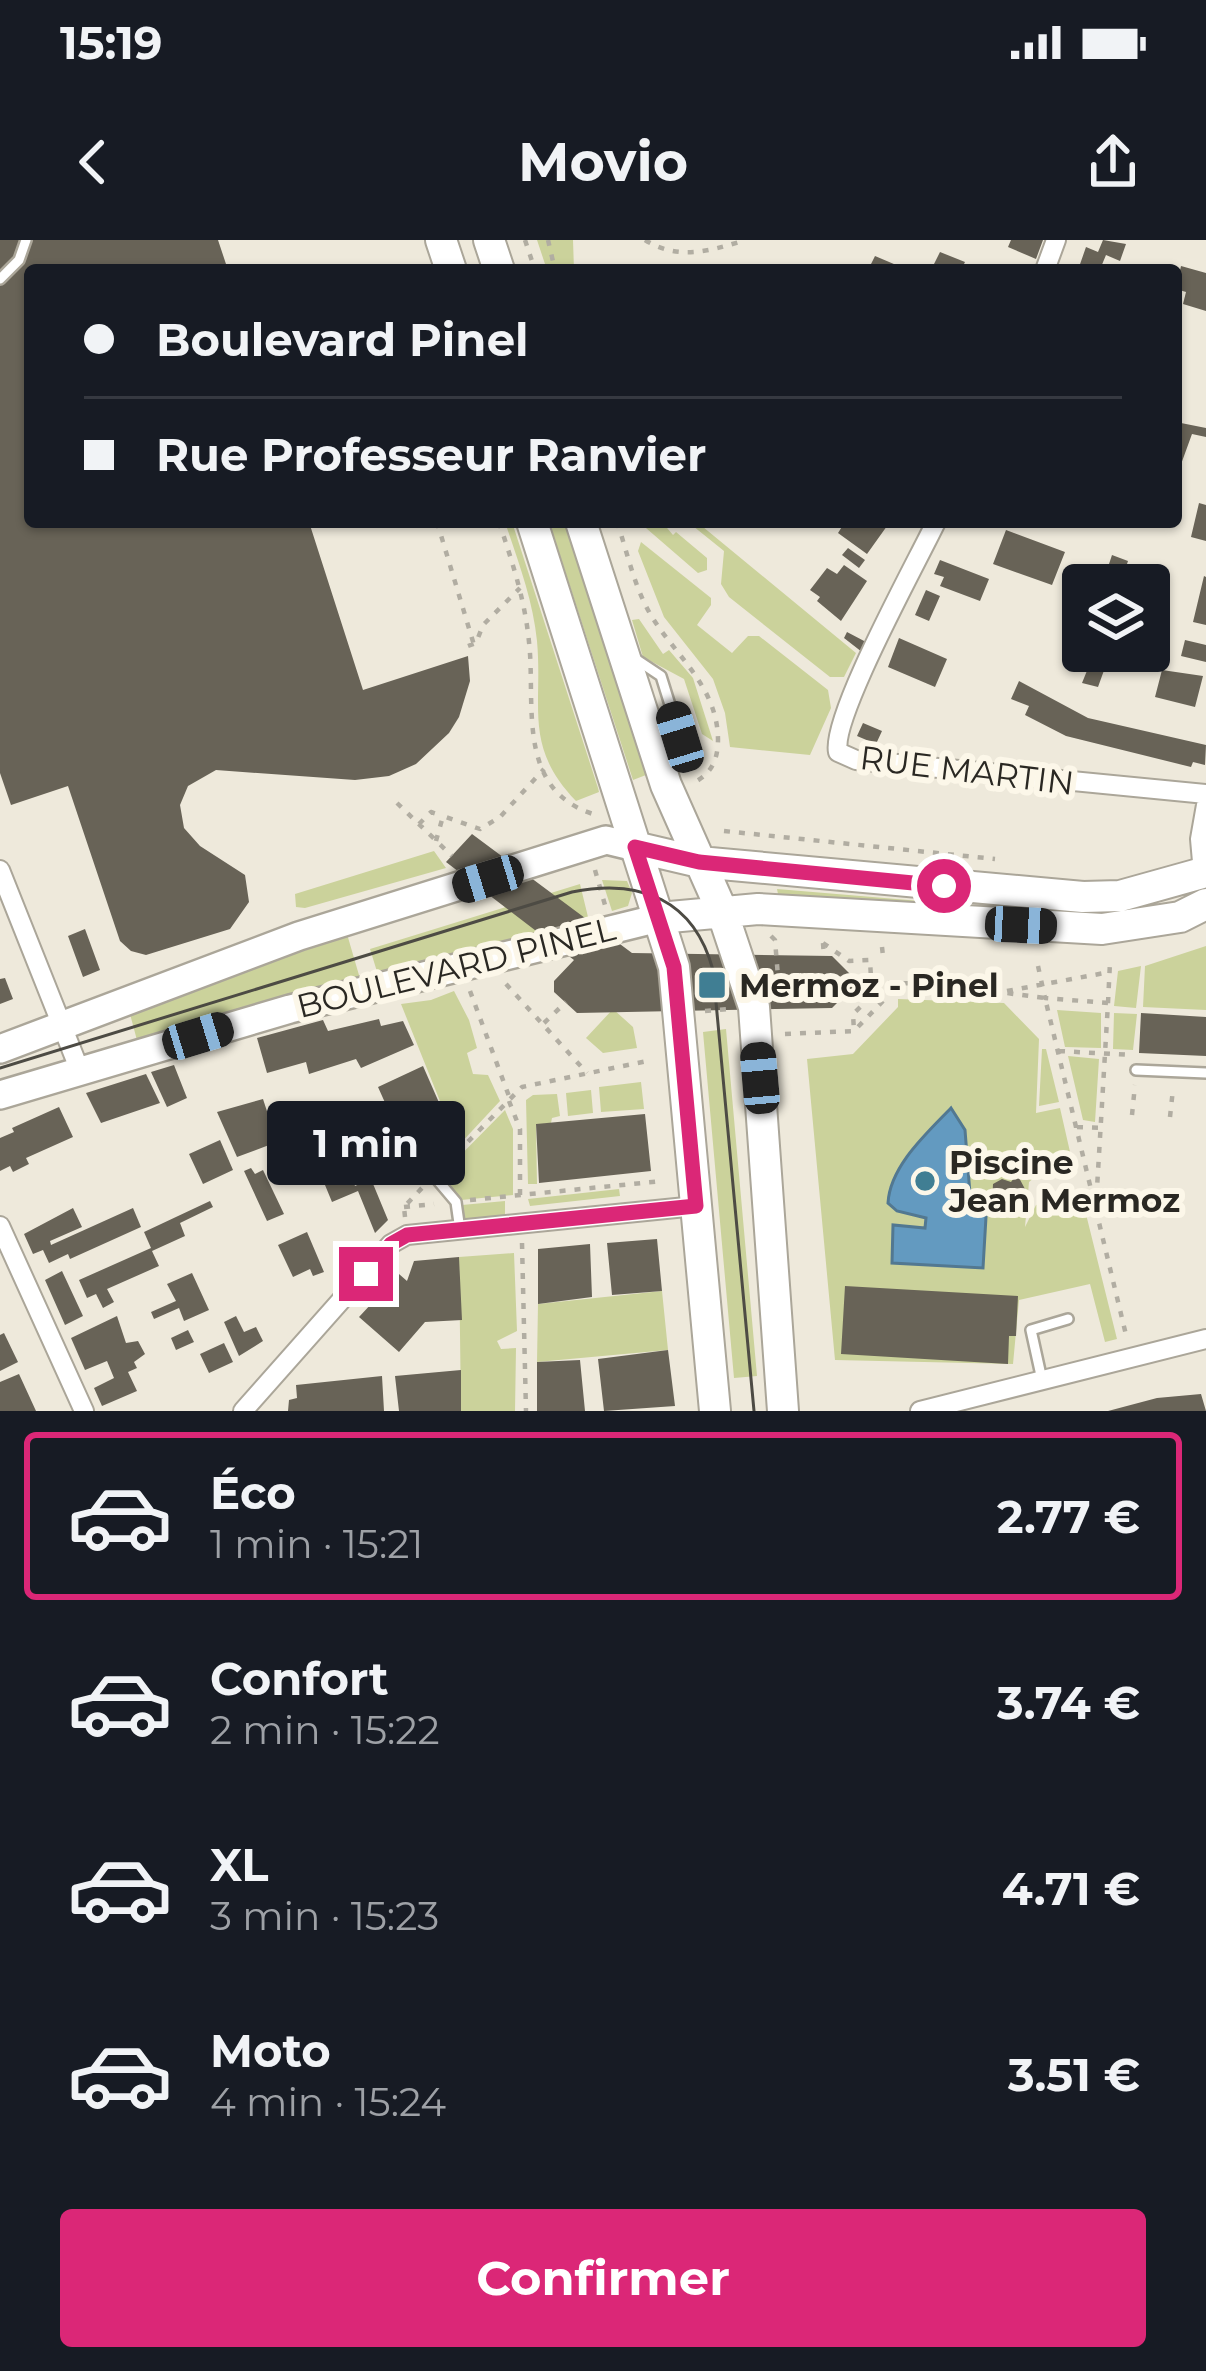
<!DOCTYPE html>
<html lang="fr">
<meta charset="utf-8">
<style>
:root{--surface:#171b24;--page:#20242c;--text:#f1f3f6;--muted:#9ea1a6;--line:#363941;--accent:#db2777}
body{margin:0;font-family:Montserrat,sans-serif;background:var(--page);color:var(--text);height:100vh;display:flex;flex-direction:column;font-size:45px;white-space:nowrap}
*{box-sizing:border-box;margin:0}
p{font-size:39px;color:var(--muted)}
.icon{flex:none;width:66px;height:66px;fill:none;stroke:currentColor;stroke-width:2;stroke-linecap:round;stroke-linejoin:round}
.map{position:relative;height:1171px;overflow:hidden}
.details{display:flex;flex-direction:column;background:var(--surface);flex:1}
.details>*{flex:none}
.guide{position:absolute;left:24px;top:24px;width:1158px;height:264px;border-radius:12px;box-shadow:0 3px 9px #0004;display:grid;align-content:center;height:264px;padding:0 60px;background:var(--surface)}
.controls{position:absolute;left:1062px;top:324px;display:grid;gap:24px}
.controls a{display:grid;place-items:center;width:108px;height:108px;border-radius:12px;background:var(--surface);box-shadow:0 3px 9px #0004;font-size:60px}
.end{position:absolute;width:54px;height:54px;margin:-27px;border:15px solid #db2777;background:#fff;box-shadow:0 0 0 6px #fff}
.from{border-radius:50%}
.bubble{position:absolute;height:84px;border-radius:12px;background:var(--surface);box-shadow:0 3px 9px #0004;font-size:39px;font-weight:700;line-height:84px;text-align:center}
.car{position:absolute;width:36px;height:72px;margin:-36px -18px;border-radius:15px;box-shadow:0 0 9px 3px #0007;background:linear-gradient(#222 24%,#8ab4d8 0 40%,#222 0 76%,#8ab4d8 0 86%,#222 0)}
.guide b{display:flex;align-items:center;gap:42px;height:114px;font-size:45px}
.guide b+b{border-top:3px solid var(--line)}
.guide i{width:30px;height:30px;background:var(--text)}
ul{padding:21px 0 0;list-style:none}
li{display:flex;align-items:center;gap:36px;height:168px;margin:0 24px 18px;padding:0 36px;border:6px solid transparent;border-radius:12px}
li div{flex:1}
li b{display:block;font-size:45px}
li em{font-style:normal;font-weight:700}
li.on{border-color:var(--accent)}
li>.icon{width:108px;height:108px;stroke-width:1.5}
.cta{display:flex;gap:24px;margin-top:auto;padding:24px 60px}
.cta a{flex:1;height:138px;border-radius:12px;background:var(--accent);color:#fff;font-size:48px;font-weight:700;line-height:138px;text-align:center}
.status{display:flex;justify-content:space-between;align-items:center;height:84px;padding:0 60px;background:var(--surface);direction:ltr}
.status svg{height:33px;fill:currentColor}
header{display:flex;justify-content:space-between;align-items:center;height:156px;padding:0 60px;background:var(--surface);font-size:54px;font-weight:700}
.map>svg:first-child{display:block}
</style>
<div class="status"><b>15:19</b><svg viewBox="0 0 49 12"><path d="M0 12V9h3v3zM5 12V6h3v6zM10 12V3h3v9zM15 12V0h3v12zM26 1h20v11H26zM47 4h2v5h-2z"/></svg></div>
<header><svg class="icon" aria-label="back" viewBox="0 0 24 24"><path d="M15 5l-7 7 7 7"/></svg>Movio<svg class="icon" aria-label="share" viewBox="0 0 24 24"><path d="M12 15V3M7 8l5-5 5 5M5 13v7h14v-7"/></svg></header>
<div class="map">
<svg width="1206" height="1171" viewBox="0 0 1206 1171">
<rect width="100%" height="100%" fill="#eee9db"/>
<!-- green -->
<path fill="#cbd29b" d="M537,0H573L574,30H547Z
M505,282H512L598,548L599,552L576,561C523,506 543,467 537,401C533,360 518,321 505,282Z
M549,282H564L646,535L633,540Z
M639,282H662L673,295L676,292L707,318V330L698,333Z
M688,282H697L856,413L844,437H830L729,357L721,344L724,311Z
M641,302L711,358V365L697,385L732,413L748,396H759L828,450L831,468L810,515L730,507L725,473L713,439L664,377L638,311Z
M639,379L663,414L669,410L693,438L713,501L702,494L684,439L643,417L632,380Z
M434,611L446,628L305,668L296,667L295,654Z
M602,640L627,641L632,653L628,666L612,671Z
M580,644L588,677L379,738L370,709Z
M777,649L932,662V668L778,654Z
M347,694L361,742L138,804L130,774Z
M1206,706V770L1143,767L1145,726Z
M1141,726L1136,768L1114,766L1118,731Z
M454,751L469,780L477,808L467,813L473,834L488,835L500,861L458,906L401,764L431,760Z
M898,759L1004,763L1039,799L1036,873L1060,868L1073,925L1035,937L1029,942L1025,987L1036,965L1081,954L1117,1099L1105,1102L1090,1044L1019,1060L1013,1124L835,1120L807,819L853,814L898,767Z
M613,769L633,787L637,808L603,813L586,798Z
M1057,770L1101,773V808L1065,807Z
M1114,773L1137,774L1133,810L1113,809Z
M726,789L757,1136L734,1138L703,792Z
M1042,809H1046L1059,862L1039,866Z
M1068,816L1099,819L1095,882L1083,880Z
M641,842L644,869L601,872L599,847Z
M591,850L593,873L568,876L566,853Z
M557,854L560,876L552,878L551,883L536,885L537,944H528L526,860L533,855Z
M505,870L513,889V955L461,960L439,937Z
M619,949L620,956L530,966L528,959Z
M505,961V978L469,982L462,975V965Z
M514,1013L517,1091L497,1101L501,1109L516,1108L515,1171H461L459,1017Z
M662,1051L668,1110L537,1122L538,1064Z"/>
<!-- water -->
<path fill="#639ac0" stroke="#527891" stroke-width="3" d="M951,868L965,890L970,954L986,977L983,1028L892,1023L893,985L925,988L926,978L897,971L888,963C890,926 927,893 951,868Z"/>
<!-- building -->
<path fill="#686357" d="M0,0H218L228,30H30V282H309L363,450L468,416L470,441L459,477L449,493L416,524L389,536L355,540L216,530L188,546L180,565L184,588L200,606L245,635L249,662L230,689L146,715L131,711L120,701L68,546L11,565L0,533Z
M1011,0H1043L1036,19L1008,7Z
M1103,0L1126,4L1120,21L1106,15L1101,27L1108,30H1078L1086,7L1098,12Z
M940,12L965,22L963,26L973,30H931Z
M875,16L908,30H868Z
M1181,26L1206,33V71L1183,64L1186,52L1176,49Z
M1181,183L1206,188V197L1192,194L1180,227L1176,226V195Z
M1199,263L1206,265V301L1191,297Z
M845,282H881L887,286L867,314L838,293Z
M1006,290L1065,312L1052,345L993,324Z
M848,308L865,320L859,328L842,315Z
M1112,315L1128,321L1124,333L1136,339L1133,345L1103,342Z
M940,320L989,339L980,361L940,346L944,337L934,334Z
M844,325L867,341L841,381L817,361L820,357L810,350L827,328L837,334Z
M1204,336L1206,337V385L1193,382Z
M926,350L940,356L929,381L915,375Z
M847,392L866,402L862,412L844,398Z
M899,398L947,419L935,447L888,427Z
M1185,400L1206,405V422L1181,416Z
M1095,411H1111L1098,447L1082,443Z
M1162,430L1203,436L1195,467L1155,457Z
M1019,441L1088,478L1206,505L1205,525L1193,522L1191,527L1066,496L1025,475L1029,466L1011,459Z
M863,483L882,491L876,504L857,496Z
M472,594L632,713L832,716L858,742L832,768L577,773L554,752V741L574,720L446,622Z
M85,689L100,730L83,737L68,696Z
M5,738L13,759L0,764V739Z
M1141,773L1206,777V816L1139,813Z
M379,779L381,786L403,781L414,805L361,828L356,819L309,834L306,822L267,833L257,798L323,780L328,791Z
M174,825L187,858L167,867L151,832Z
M423,826L458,906L421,943L378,847Z
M146,834L160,863L101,883L86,853Z
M263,859L277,902L237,917L217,872Z
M59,867L73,897L26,918L29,924L13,932L10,926L0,931V898L14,892L12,888Z
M645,874L651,931L539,943L536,884Z
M327,879L334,897L300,912L293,894Z
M220,900L233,930L203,944L189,914Z
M360,903L374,934L354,943L355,946L371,939L388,980L375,993L358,951L332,962L318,928L343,917L340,911Z
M251,928L255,934L263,930L284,974L267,981L244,931Z
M1017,934L1025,949L1020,966L1003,969L992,965L993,944L1002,939L1011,942Z
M210,961L213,967L180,983L185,996L152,1011L159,1026L107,1049L114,1062L103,1068L96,1054L87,1058L79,1040L151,1008L144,992Z
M73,968L82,987L50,1001L51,1005L133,968L141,987L70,1019L68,1014L49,1023L43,1010L33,1014L24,994Z
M307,992L324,1032L313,1036L310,1029L293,1037L278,1005Z
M657,999L662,1051L612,1055L607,1003Z
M590,1004L592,1057L538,1064V1009Z
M459,1017L462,1080L425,1082L399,1112L359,1077L399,1034L407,1041L414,1021Z
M62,1031L83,1076L65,1085L45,1040Z
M192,1033L209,1070L184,1081L179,1068L154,1079L151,1072L176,1061L167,1044Z
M845,1046L1018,1056L1016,1096H1009L1008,1124L841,1114Z
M117,1076L126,1103L138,1101L145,1114L134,1122L137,1128L128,1132L137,1151L102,1166L94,1148L114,1138L107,1121L85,1130L71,1098Z
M236,1076L244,1092L256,1087L263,1101L239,1116L224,1082Z
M188,1090L194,1102L176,1110L171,1098Z
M4,1093L18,1122L0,1131V1095Z
M224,1103L233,1122L209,1133L200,1114Z
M668,1110L675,1166L604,1171L598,1119Z
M580,1120L585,1171H537V1122Z
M461,1130V1171H399L395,1136Z
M19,1134L36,1171H0V1142Z
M382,1136L384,1171H288L289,1160L297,1158L296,1145Z
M1201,1154L1206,1171H1108L1157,1158Z"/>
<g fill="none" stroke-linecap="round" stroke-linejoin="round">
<defs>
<path id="lane" d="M0,39L19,20L26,0
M634,418L661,436L680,497L667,518
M1136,830L1206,833
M434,936L456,962L460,990
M1042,1140L1031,1090L1068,1079"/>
<path id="street" d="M1045,30L1056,0
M936,282C917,322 830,479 838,512L856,520L1206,554
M0,630L80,831
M1203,633L1200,599L1206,565
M0,986L84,1171
M243,1171L391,1004L407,995L696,966
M920,1171L1206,1099"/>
<path id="secondary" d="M0,809L299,696L606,600L635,607
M0,855L290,769L659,678"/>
<path id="primary" d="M441,0L451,30
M489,0L499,30
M532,282L674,727L715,1171
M581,282L666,545L722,671L754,767L783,1171
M635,607L699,622L1083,657L1120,656L1206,632
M659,678L758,669L1102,689L1180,677L1206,664"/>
</defs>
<!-- lane casing -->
<use href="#lane" stroke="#aba699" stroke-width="14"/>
<!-- street casing -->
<use href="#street" stroke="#aba699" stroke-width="22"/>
<!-- secondary casing -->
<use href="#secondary" stroke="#aba699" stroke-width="32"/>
<!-- primary casing -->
<use href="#primary" stroke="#aba699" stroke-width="34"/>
<!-- path -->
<path stroke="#b1ada2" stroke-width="4.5" stroke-dasharray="6 9" stroke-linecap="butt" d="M525,0L535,30
M548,0L555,30
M645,0C679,21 709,11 746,0
M437,282L474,405
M499,282C512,321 525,360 529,402C536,463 515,549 593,574L599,572
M617,282C626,308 632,337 644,362C666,410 717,440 718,499C718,519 712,534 693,543
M468,406L476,403L483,385L520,348
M397,563L452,616
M419,584L431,572L443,576
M724,591L995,619
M436,601L443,576L480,589L500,577L544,529
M595,630L605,665
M771,696L775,700L779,749
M823,703L849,721L870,720L872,756L853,774L854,791
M823,703L824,717
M882,707L883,716
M1038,726L1045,758L1108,763L1096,965
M858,742L937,744L1045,758L1127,1099
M506,744L587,833
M470,751L510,859
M1007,751L1110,732
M1108,763L1110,722
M705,771L729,769
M544,783L566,762
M785,794L854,791L883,761
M1059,811L1132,815
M509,861L520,889V961
M1132,875L1135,845
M1170,877L1173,849
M1077,887L1106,888
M447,923L522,847L647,821
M470,960L662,941
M404,967L434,964
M405,977L404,967L422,948
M522,1003L526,1171"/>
<!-- lane -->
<use href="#lane" stroke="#fff" stroke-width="9"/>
<!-- street -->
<use href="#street" stroke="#fff" stroke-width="18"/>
<!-- secondary -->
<use href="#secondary" stroke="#fff" stroke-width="27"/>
<!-- primary -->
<use href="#primary" stroke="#fff" stroke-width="30"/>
<!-- tram -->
<path stroke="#4d4b44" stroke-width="3" d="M0,828L572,652C641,638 694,660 713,730L754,1171"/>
</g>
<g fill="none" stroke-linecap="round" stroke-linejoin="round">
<!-- route -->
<path stroke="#db2777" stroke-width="15" d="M366,1034L391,1004L407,995L696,966L674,727L635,607L699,622L944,646"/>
</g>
<!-- markers -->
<g fill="#407e93" stroke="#fcf7e9" stroke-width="4.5">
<rect x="697" y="730" width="30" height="30" rx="6"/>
<circle cx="925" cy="941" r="12"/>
</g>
<g text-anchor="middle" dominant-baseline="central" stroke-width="12" stroke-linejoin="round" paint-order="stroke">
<!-- street labels -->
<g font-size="33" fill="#2a2823" stroke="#fcf7e9">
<text transform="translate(967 530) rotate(7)">RUE MARTIN</text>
<text transform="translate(456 727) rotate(-14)">BOULEVARD PINEL</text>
</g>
<!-- poi labels -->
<g font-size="33" font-weight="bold" fill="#2a2823" stroke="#fcf7e9" text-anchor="start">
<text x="739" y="745">Mermoz - Pinel</text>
<text x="949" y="922">Piscine<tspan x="949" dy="38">Jean Mermoz</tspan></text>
</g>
</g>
</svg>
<div class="controls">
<a><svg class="icon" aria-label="layers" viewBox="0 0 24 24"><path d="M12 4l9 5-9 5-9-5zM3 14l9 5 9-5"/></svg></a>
</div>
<i class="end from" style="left:944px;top:646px"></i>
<i class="end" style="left:366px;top:1034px"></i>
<div class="bubble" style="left:267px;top:861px;width:198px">1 min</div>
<i class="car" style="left:680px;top:497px;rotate:343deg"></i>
<i class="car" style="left:488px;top:639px;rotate:253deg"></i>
<i class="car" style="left:1021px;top:685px;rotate:93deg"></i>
<i class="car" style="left:198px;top:796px;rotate:73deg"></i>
<i class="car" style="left:760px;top:838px;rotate:355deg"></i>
<div class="guide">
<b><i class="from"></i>Boulevard Pinel</b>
<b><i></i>Rue Professeur Ranvier</b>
</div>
</div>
<section class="details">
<ul>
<li class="on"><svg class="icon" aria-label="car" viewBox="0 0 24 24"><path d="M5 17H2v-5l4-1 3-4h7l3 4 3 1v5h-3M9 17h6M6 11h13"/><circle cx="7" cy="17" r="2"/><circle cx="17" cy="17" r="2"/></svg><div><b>Éco</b><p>1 min · 15:21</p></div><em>2.77 €</em></li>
<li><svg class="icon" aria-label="car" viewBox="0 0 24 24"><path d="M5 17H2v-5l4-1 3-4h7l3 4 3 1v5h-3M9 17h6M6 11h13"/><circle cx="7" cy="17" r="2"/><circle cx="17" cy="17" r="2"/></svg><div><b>Confort</b><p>2 min · 15:22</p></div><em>3.74 €</em></li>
<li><svg class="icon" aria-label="car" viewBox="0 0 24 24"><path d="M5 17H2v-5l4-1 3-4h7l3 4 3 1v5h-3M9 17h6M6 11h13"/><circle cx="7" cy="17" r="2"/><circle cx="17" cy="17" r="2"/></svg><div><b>XL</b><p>3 min · 15:23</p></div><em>4.71 €</em></li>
<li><svg class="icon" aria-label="car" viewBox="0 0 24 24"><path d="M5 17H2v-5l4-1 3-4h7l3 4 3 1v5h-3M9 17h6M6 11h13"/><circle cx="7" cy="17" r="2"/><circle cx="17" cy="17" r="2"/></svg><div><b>Moto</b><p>4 min · 15:24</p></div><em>3.51 €</em></li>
</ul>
<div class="cta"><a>Confirmer</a></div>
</section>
